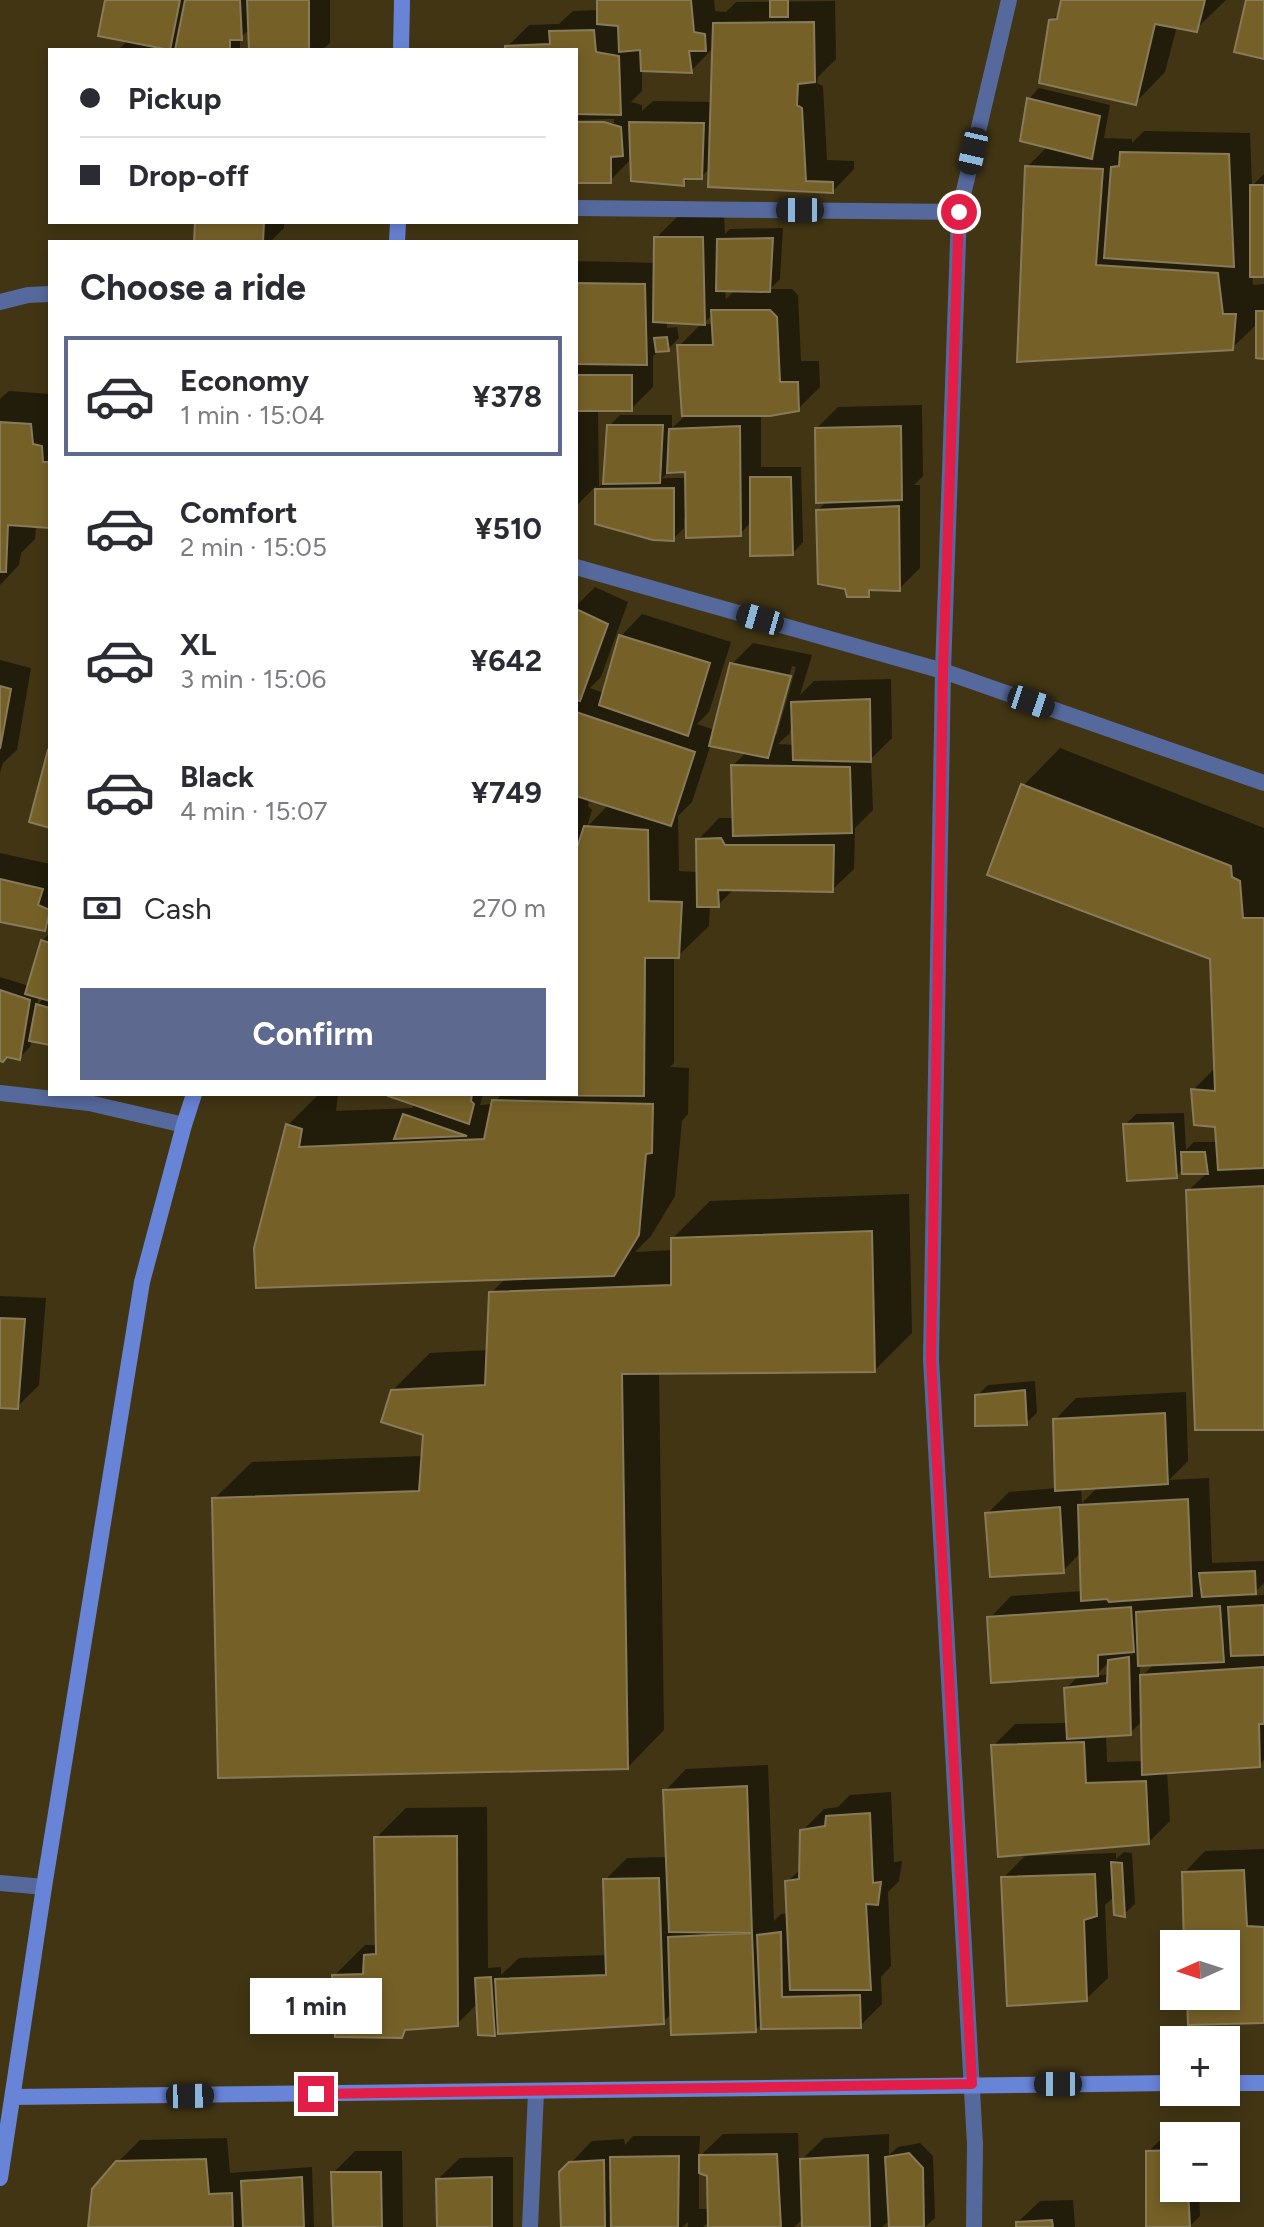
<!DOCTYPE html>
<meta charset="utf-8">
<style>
:root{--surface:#fff;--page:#f2f2f3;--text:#2b2b33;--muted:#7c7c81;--line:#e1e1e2;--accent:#5d698e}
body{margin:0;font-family:Figtree,sans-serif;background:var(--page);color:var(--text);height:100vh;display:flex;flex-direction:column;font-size:30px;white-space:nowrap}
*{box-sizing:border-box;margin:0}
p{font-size:26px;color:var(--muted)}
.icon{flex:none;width:44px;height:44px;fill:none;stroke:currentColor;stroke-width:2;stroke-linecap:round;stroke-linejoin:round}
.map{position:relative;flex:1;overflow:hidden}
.sheet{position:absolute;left:48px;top:240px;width:530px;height:856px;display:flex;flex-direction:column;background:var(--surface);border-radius:0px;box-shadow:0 4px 12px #0003}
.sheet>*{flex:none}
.top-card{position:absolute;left:48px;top:48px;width:530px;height:176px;border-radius:0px;box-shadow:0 4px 12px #0003;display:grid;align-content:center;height:176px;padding:0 32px;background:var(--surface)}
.needle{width:52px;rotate:267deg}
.controls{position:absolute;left:1160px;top:1930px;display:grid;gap:16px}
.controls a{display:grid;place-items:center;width:80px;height:80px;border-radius:0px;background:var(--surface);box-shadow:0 4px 12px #0003;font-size:40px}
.end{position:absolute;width:36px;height:36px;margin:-18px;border:10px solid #e11d48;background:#fff;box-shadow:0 0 0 4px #fff}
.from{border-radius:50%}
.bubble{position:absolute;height:56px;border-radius:0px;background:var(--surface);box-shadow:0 4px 12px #0003;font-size:26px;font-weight:700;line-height:56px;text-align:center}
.car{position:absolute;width:24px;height:48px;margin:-24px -12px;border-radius:10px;box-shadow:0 0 6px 2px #0007;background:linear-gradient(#222 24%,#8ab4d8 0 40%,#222 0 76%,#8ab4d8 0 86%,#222 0)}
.top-card b{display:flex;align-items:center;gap:28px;height:76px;font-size:30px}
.top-card b+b{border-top:2px solid var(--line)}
.top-card i{width:20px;height:20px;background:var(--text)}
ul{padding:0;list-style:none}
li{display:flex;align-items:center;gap:24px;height:120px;margin:0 16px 12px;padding:0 16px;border:4px solid transparent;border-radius:0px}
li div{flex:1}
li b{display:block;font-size:30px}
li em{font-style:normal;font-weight:700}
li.selected{border-color:var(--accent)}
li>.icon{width:72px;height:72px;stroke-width:1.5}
h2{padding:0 32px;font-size:36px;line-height:96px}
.pay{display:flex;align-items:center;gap:20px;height:88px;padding:0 32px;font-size:30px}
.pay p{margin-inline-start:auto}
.primary-button{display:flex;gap:16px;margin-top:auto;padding:16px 32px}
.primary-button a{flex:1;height:92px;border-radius:0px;background:var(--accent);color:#fff;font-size:32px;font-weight:700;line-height:92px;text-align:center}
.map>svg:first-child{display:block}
</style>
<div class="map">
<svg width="1264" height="2227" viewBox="0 0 1264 2227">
<rect width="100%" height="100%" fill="#413514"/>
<!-- shadow -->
<path fill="#0007" fill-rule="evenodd" d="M107,0H330V43L322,50H251L250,29L240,38V50H118L127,41Z
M599,0H714L715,11L726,12L736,2L835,1L836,59L818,77L817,83L823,86L827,160L854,161V169L833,191L710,168L701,177H691L683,184L632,158L610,181H576V124L614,123V119L576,120V50H507V47L529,25L559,24L573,11L599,10ZM714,47L712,102L653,101L642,111V105L631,102L642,91V69L691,71Z
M1063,0H1226L1196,29L1177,26L1165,72L1135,103L1051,21L1060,12Z
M1039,88L1110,105L1104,138L1132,139V143L1144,131L1250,133L1252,186L1264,174V275H1252L1253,285L1264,284V357L1258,323L1232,348L1019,360L1027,167L1048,146L1029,99Z
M724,216L725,234L730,229L783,228L780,279L770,289H792L798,295L801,361H819L820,387L798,409L761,414V467H801L803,542L793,553L752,521L740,534L684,518V528L673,539L597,523L596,486L576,506V261L656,263V238L677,217ZM725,289L735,290L726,299ZM713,314L714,324H703ZM667,321L702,323L679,346L684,417L672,428V415H620L609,426L605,481L599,487L598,409H631L653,387V356L660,349H668L679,338L677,327L667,328ZM687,470V478H662L669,471Z
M197,222H284V228L270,242H196Z
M9,391L50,394V524L36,525L35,539L21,553L19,565L0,585V399Z
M922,405L923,476L914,485H920V568L899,589L875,588L868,595L818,510L828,500L817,428L838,407Z
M595,587L628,602L601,677L590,688L604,693L621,636L642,614L731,642L709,712L697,724L715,730L732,664L753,643L812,655L800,695L814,681L891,679L892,738L871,759L873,810L855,828L854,869L832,890L735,888L718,905H710L709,926L678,956H674V1063L670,1067L689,1068L688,1114L682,1121L675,1196L651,1236L635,1252L673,1250V1238L710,1201L909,1194L912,1333L875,1370L659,1372L664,1730L627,1768L214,1499L252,1462L423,1456L425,1433L392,1391L430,1353L489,1350L491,1293L507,1277L258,1286L288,1125L319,1094H338L336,1111L412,1108L416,1104L391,1094H483L480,1105L494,1104L501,1094H576V606ZM792,666L796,667L777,734H773ZM793,721L794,745L778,744L789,734ZM711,744L747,752L733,765L734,818H719L698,840V872L679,871L678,816L692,802ZM589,798L609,804L587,827L592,810L588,806Z
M0,660L31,668L17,750L3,763L0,773Z
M1060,748L1264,828V1428L1188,1191L1208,1172L1184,1168L1176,1176L1125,1125L1136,1114L1184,1113L1186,1150L1194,1142H1218L1217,1125L1193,1090L1216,1067L1212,957L1023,786Z
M0,853L50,864V923L45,929L0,919Z
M50,933V1043L32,1039L30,1047L19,1058L7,1055L0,1059V977L29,986L42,941ZM39,995L45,997L37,1005Z
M0,1296L46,1298L39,1385L17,1407L0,1406Z
M1035,1381L1037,1413L1026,1423L977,1396L988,1385Z
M1186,1392L1188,1461L1169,1480L1209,1478L1212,1563L1264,1561V1583L1251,1596L1264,1595V1760L1259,1765L1167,1771L1170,1821L1148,1843L993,1746L1015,1724L1068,1723L1066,1689L1079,1675L990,1618L1011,1596L1082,1591L1081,1552L1063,1571L987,1514L1009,1492L1057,1488L1055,1420L1076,1398ZM1098,1487L1082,1503L1081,1488ZM1110,1661L1109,1674L1095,1676ZM1155,1663L1140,1678V1664ZM1143,1720L1144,1761L1107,1762L1106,1735L1130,1733Z
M768,1765L774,1921L781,1914L789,1913L787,1882L801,1869L802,1831L824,1809L838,1807L850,1795L891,1792L894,1862L902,1861L899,1881L888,1892L891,1966L881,1977L882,2004L860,2026L763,2023L755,2030L673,2012L663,2022L500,2028L494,2034L479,2002L457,2024L409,2028L401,2036L334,1976L365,1945H378L376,1838L406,1808L487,1807L488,1968L501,1967V1975L519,1958L608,1955L605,1880L627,1858L668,1857L665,1791L686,1769Z
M1264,1849V2021L1188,1996H1226V1944H1186L1184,1873L1205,1851Z
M1124,1852L1132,1853L1135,1904L1124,1914L1115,1896L1105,1905L1108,1978L1086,1999L1003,1878L1025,1856L1116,1853V1859Z
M798,2133L799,2162L824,2138L889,2134V2155L898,2147L920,2143L933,2156L935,2218L925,2227H891V2219L882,2227H804V2218L794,2227H710V2220L703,2227H688V2222L682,2227H563L561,2173L592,2141L624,2139L625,2145L633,2136H700L699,2157L723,2134ZM699,2171L709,2175V2209H699Z
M227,2138L230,2173L312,2167L314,2227H90L117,2163L140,2140Z
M1159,2141H1174V2188H1199L1200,2216L1189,2227H1148V2152Z
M355,2151H402L403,2227H335L333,2173Z
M513,2157V2227H439L438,2179L460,2158Z
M1073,2200L1075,2227H1018V2222L1040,2201Z"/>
<!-- building -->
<path fill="#756028" stroke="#887b59" stroke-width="2" d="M105,0H180L170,50L98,36Z
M185,0H240L242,40H230V50H175Z
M247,0H309V50H249Z
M597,0H691L694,32L705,34L706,51H689L692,73L641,71L640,50L619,52L618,26L597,24Z
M770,0H788V17H770Z
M1061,0H1205L1197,32L1155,24L1136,105L1039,83L1049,20L1057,19Z
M1246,0H1264V59L1234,52Z
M814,22L815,82L798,84L797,105L802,108L806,181L833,182V193L708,187L713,23Z
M594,30L596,52L619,56L621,115L576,114V50H505V46L550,44L549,31Z
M1027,98L1100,116L1092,159L1020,141Z
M576,122H604L621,127L623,156L611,157V183H576Z
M629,122L704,123L702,179H684V186L631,181Z
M1120,152L1229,154L1234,267L1104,258L1111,167L1119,166Z
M1025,166L1103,169L1096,265L1218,273L1223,314H1236L1233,350L1017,362Z
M1250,185H1264V277H1250Z
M195,222H264L263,242H194Z
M654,237H703L705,325L653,322Z
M773,238L770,292L716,291L717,239Z
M576,283L645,284L647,365L576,364Z
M711,310H770L777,317L780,382H798L799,411L770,416H682L677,345H713Z
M1256,311H1264V359L1256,358Z
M667,337L669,351L656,352L654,338Z
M576,375H632V411H576Z
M0,422L31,424L33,444L42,446L43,462H50L49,528L8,525L6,572H0Z
M607,425H663L660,483L603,484Z
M740,426L741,536L686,538L685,472L667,473L669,429Z
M901,426L902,500L816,503L815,428Z
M750,477H791L793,555L750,556Z
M674,488V541L653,540L595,524V489Z
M899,506L900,591L869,590V597H847L845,589L818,584L816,510Z
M576,609L608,624L580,701L576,700Z
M619,635L710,663L688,736L599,705Z
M730,663L791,676L768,758L709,746Z
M0,686L11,689L0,749Z
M870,699L871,762L793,760L791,702Z
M576,712L695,752L671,826L576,796Z
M48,750L50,751V828L29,822Z
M731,765L850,767L852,833L733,836Z
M1021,784L1231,866L1232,877L1240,881L1243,918H1264V1168L1218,1170L1215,1127L1194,1125L1191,1089L1215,1091L1210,959L987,875Z
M584,826L648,830L649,901L682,902L679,958H645L644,1096L494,1095L576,1094V851Z
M721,838L725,845H834L833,892L718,890L719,907H697L696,839Z
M0,879L43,889L38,905L50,910L45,931L0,922Z
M41,940L50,943V1001L25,994Z
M0,990L30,1000L20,1060L7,1057L3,1062L0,1061Z
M36,1004L50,1008V1045L29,1041Z
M389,1094H472L471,1101L474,1104L469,1124L388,1096Z
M492,1100L653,1104L652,1153L646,1154L639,1235L614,1276L256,1288L254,1248L286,1124L302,1129L299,1147L484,1139Z
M403,1114L467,1136L394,1139Z
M1173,1123L1177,1178L1127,1181L1123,1124Z
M1181,1152H1205L1208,1174H1182Z
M1264,1186V1430H1195L1186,1190Z
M872,1231L875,1372L622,1374L628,1769L218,1778L212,1498L419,1491L423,1435L381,1422L391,1390L485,1385L489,1292L671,1285V1238Z
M0,1318L25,1319L18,1409L0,1408Z
M1025,1390L1027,1425L975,1426V1395Z
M1165,1413L1168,1484L1055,1491L1053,1419Z
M1188,1499L1192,1596L1109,1602L1107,1599L1081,1601L1078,1505Z
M1060,1507L1064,1573L990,1577L985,1513Z
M1255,1571L1256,1594L1202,1597L1199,1573Z
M1264,1605V1655L1231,1656L1228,1607Z
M1220,1606L1224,1662L1138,1666L1136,1612Z
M1131,1607L1134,1652L1098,1655V1676L991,1683L987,1617Z
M1129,1657L1131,1735L1067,1739L1064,1688L1107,1683L1108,1660Z
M1264,1667V1724H1259L1260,1767L1142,1775L1140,1675Z
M1084,1742L1086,1783L1146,1781L1149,1844L998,1857L991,1745Z
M747,1786L752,1933L669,1932L663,1790Z
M870,1813L873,1883L881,1882L878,1905L866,1904L871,1990H790L785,1881L799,1879L800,1830L825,1826L826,1816Z
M457,1836L458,2026L405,2030L402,2038L335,2037L332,1975L363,1974L364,1955L376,1954L374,1837Z
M1111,1862L1122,1863L1125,1917L1114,1915Z
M1244,1870L1247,1926L1264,1927V2023L1188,2025L1187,1996H1226V1944H1184L1182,1872Z
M1095,1874L1097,1916L1084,1920L1087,2001L1007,2006L1001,1877Z
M659,1878L664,2024L498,2034L495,1979L606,1975L603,1879Z
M781,1932L782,1997L860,1995L861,2028L761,2029L757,1935Z
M752,1933L756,2032L671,2035L668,1937Z
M491,1977L495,2036L478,2035L475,1978Z
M1174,2150V2188H1188L1190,2227H1146V2151Z
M909,2153L923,2168L924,2227H889L885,2157Z
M777,2154L781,2227H708L707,2176L699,2173V2155Z
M868,2155L870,2227H802L800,2159Z
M679,2156L678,2227H611L610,2157Z
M206,2159L209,2194L232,2193L233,2227H88L92,2189L116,2161Z
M604,2160L605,2227H561L559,2172L569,2162Z
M331,2172H381L382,2227H333Z
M302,2177L304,2227H243L241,2181Z
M492,2177V2227H437L436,2179Z
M1052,2220L1053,2227H1016V2222Z"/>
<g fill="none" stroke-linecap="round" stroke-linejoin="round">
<!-- street -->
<path stroke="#56699d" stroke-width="16" d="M576,208L959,212
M0,302L28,295L50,294
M576,567L943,671L1264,783
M0,1093L89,1103L184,1125
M0,1883L44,1887
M530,2227L536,2092
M974,2227L975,2144L931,1359L943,671L959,212L1009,0"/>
<!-- secondary -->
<path stroke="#6884d7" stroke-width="16" d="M401,50L402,0
M397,242L398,222
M1226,2083H1264
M13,2097L1174,2083
M0,2178L44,1887L142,1282L184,1125L194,1094"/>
</g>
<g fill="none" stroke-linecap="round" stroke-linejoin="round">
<!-- route -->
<path stroke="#e11d48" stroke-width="10" d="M316,2094L972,2084L931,1359L943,671L959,212"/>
</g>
</svg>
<div class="controls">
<a><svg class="needle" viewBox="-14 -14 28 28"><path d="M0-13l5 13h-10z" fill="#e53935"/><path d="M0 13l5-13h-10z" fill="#7c7c81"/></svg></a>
<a>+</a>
<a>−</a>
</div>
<i class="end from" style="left:959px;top:212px"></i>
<i class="end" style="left:316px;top:2094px"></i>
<div class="bubble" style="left:250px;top:1978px;width:132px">1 min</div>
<i class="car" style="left:973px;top:151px;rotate:193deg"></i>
<i class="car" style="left:800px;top:210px;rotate:270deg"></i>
<i class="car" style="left:760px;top:619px;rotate:286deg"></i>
<i class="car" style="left:1031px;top:702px;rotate:109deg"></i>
<i class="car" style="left:1058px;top:2084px;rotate:270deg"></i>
<i class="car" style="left:190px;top:2096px;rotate:89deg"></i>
<div class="top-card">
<b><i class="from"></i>Pickup</b>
<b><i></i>Drop-off</b>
</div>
<section class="sheet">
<h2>Choose a ride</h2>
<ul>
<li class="selected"><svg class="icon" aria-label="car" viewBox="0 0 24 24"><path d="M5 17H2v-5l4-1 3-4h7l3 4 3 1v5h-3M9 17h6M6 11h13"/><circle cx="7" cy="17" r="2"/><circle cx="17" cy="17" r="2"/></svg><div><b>Economy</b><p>1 min · 15:04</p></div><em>¥378</em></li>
<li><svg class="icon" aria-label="car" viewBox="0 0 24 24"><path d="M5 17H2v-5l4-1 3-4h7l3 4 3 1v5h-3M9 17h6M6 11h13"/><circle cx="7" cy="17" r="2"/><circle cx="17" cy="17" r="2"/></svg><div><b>Comfort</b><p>2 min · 15:05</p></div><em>¥510</em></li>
<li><svg class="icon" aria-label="car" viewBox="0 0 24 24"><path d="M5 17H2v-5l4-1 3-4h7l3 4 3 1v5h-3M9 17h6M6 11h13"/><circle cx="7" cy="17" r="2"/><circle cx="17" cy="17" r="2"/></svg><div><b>XL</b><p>3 min · 15:06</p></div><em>¥642</em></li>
<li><svg class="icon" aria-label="car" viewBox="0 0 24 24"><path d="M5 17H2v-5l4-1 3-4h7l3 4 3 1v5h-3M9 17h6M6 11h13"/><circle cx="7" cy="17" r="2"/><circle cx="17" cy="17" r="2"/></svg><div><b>Black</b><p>4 min · 15:07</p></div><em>¥749</em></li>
</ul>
<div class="pay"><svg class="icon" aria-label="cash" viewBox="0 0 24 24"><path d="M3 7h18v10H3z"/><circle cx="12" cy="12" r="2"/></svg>Cash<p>270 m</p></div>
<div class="primary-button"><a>Confirm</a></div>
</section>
</div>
